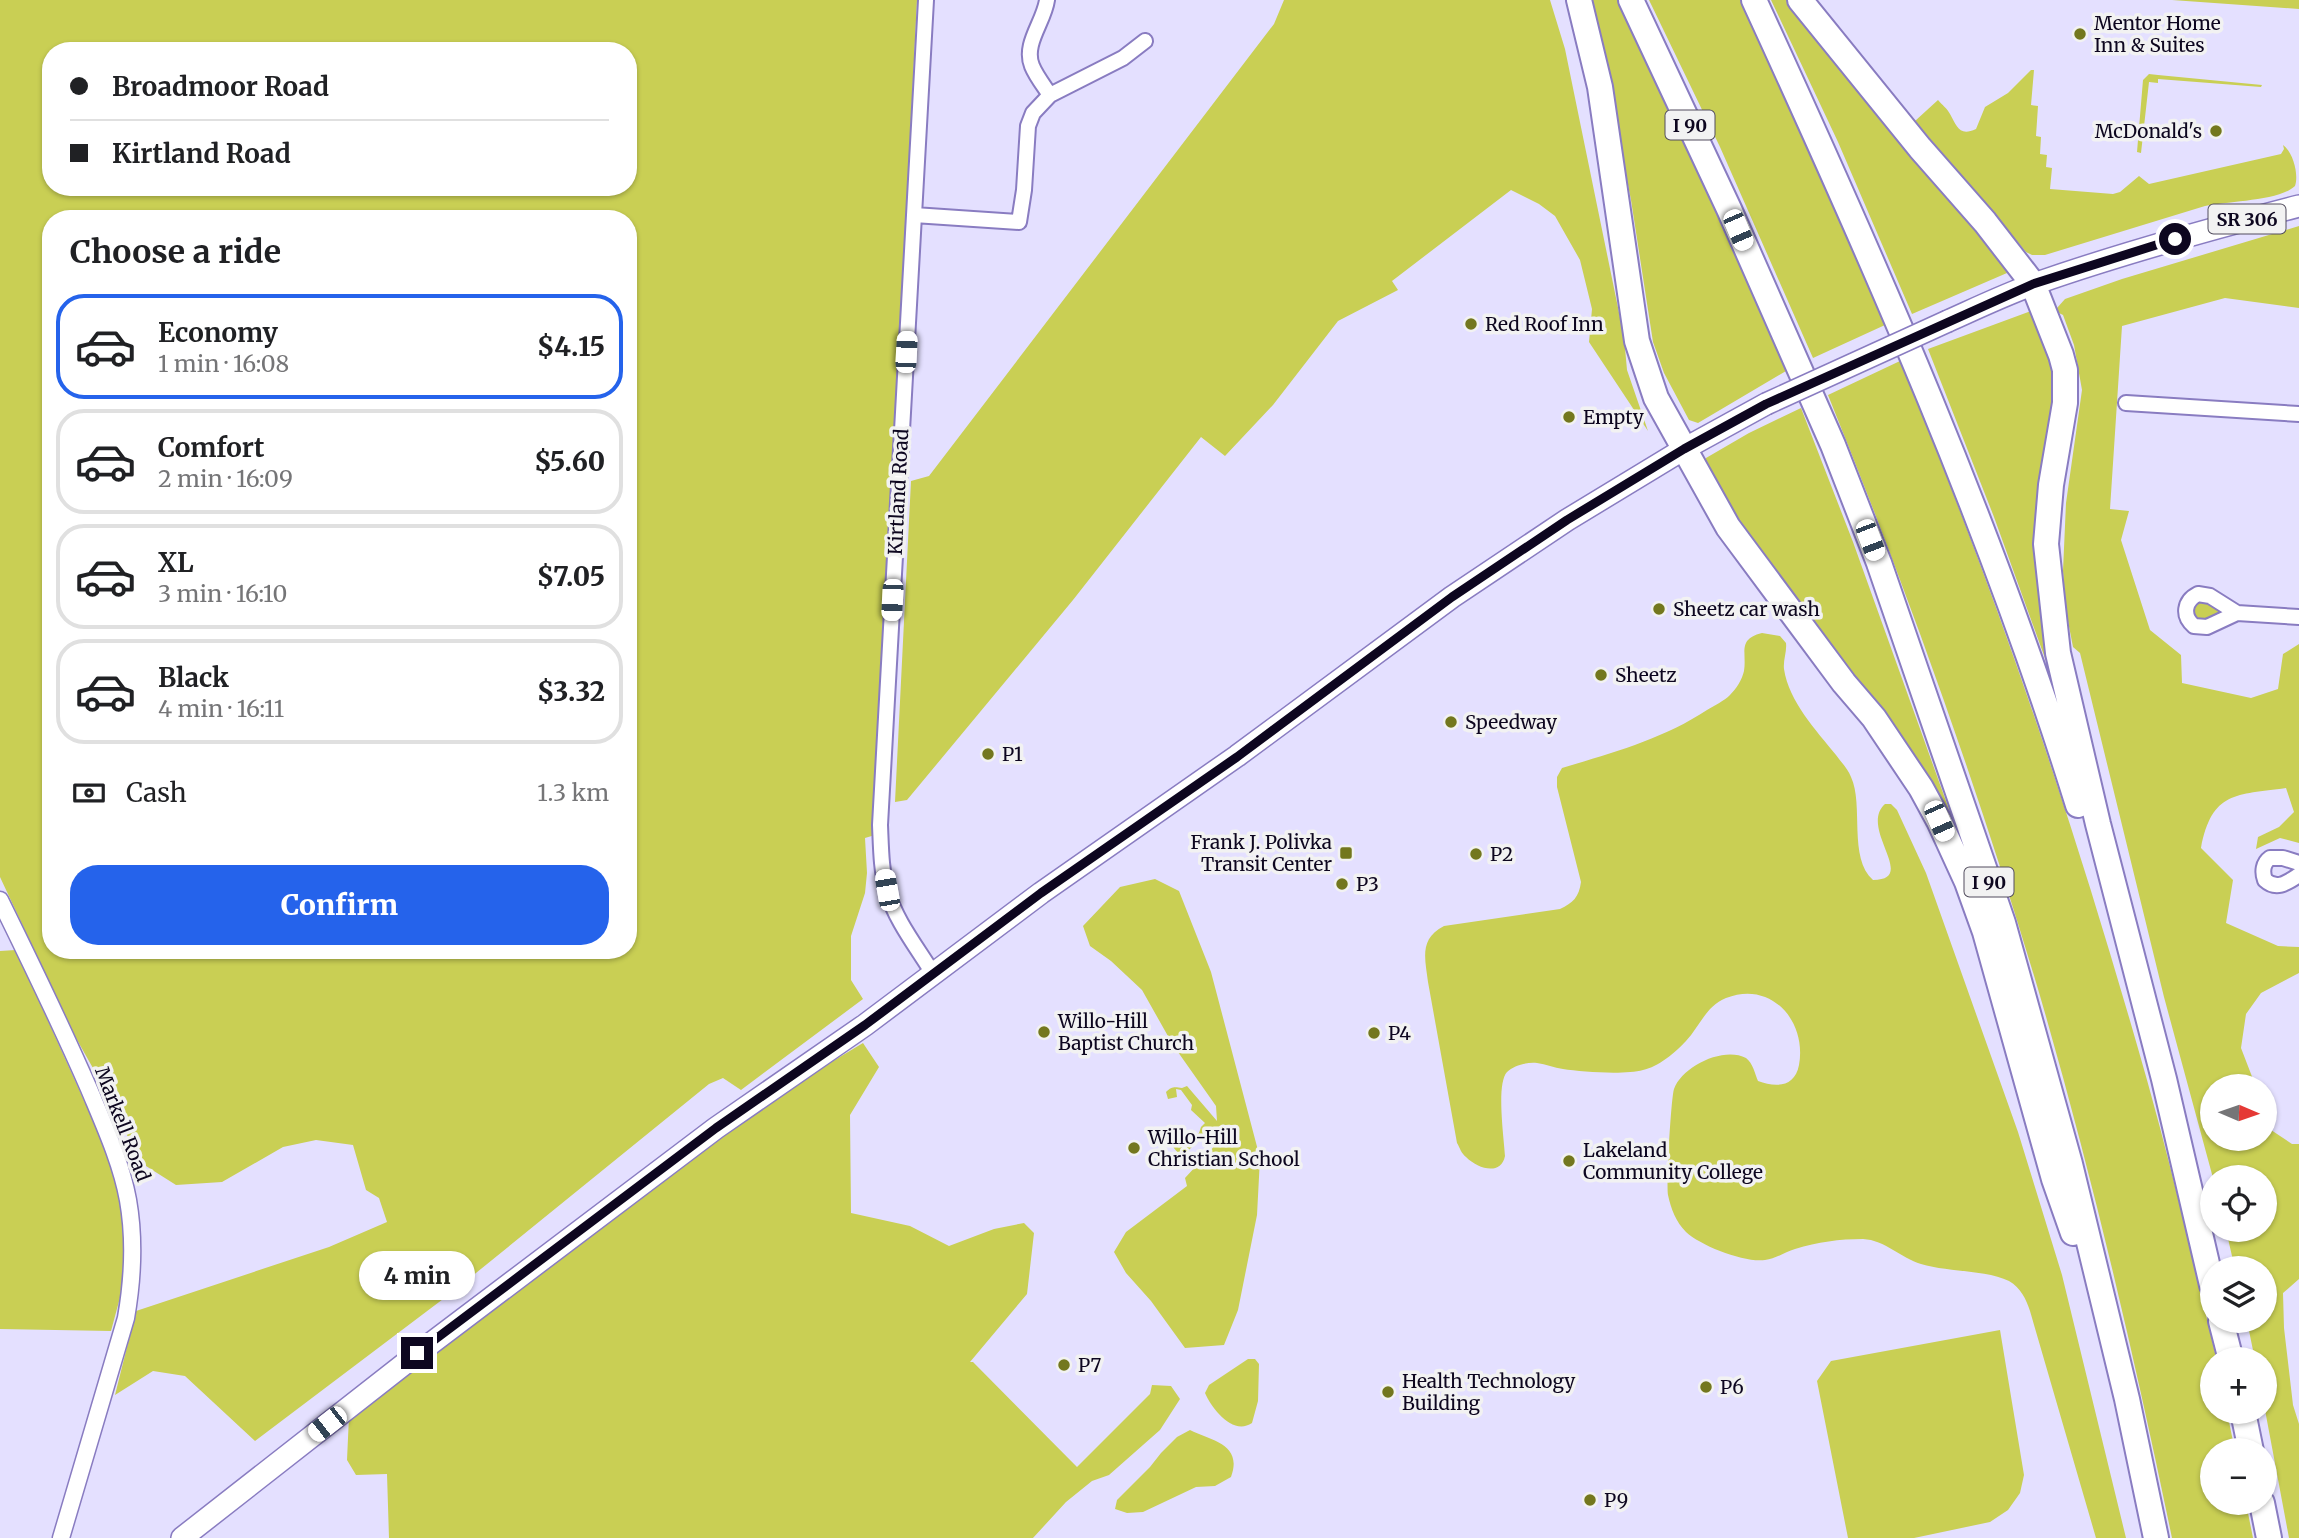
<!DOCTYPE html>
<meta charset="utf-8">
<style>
:root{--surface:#fff;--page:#f2f2f2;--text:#202124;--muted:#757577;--line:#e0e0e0;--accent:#2563eb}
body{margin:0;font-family:Merriweather,serif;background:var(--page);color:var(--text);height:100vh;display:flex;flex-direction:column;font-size:26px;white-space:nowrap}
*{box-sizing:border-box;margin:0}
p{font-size:23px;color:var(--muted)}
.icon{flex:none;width:38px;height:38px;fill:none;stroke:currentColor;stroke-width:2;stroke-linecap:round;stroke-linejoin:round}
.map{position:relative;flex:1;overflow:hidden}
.panel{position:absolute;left:42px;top:210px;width:595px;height:749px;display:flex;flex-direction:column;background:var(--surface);border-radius:28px;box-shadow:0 2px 5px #0004}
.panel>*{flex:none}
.top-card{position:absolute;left:42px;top:42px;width:595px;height:154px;border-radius:28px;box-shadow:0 2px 5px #0004;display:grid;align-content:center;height:154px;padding:0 28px;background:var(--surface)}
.needle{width:46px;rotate:92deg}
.buttons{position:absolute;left:2200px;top:1074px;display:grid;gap:14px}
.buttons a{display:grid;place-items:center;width:77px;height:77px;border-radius:50%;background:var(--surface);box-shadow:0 2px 5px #0004;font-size:35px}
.end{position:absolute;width:32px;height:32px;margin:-16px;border:9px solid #0d061f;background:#fff;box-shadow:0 0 0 4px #fff}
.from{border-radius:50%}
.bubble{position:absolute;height:49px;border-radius:24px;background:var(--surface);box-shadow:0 2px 5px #0004;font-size:23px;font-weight:800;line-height:49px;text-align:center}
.car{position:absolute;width:21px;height:42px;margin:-21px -10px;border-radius:9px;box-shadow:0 0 5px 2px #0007;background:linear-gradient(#fff 24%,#345 0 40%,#fff 0 76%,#345 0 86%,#fff 0)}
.top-card b{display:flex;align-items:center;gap:24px;height:66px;font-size:26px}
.top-card b+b{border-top:2px solid var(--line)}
.top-card i{width:18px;height:18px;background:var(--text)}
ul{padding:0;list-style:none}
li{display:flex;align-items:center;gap:21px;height:105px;margin:0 14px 10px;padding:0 14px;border:4px solid var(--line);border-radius:28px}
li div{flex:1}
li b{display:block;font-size:26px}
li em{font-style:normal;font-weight:800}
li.current{border-color:var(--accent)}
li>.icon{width:63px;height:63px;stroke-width:1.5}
h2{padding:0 28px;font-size:32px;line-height:84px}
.pay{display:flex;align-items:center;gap:18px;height:77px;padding:0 28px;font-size:26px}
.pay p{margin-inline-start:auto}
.primary-button{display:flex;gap:14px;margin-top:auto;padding:14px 28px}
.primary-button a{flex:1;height:80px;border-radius:28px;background:var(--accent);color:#fff;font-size:28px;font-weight:800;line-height:80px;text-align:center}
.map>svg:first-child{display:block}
</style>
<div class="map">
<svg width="2299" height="1538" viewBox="0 0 2299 1538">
<rect width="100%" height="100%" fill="#e4e0ff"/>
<!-- green -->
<path fill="#c9cf54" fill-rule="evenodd" d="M0,0H917L875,835L865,838L867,873L865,893L851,936V980L863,999L741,1090L723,1078L709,1084L455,1290L255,1441L185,1376L153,1371L115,1395L136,1311L329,1247L387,1222L379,1198L366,1190L353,1145L316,1140L283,1147L222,1182L176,1185L146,1166L109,1106L98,1077L72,1031L0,877ZM51,51H628V187H51ZM51,219H628V950H51Z
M1284,0H1550L1565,49L1624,337L1627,370L1648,431L1589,342L1592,309L1580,260L1555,216L1539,204L1511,190L1392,281L1398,290L1338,321L1273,405L1225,456L1201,437L1073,600L907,800L895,802L911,481L929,476L1274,24Z
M1584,0H1619L1663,90L1786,371L1698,423L1689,420L1664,373L1653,342L1631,200L1611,99Z
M1649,0H1740L1821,173L1885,325L1813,358L1720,147Z
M1771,0H1789L2006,265L2007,273L1912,314L1838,142Z
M2172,0H2299V9Z
M2031,70H2034L2031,105L2038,106L2036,136L2041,137L2040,154L2047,155L2046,167L2052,168L2050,189L2113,194L2120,192L2139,176L2149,184L2281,154L2284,149L2283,145C2293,152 2299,174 2295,186C2279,201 2227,201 2205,206L2045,255H2032L2026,252L1915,121L1938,100C1942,105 1947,108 1950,114C1957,126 1959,137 1976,129L1985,107L2008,93Z
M2149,74L2158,75L2262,85L2261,87L2158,79V83L2149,82L2141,153L2137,152L2143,80Z
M2299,226V308L2225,298L2122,326L2110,509L2129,511L2121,540L2150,630L2181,655L2182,683L2251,698L2278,689L2283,654L2299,644V843L2280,838L2256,849L2258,837L2279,827L2294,812L2286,788C2236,795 2212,791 2201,848L2233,880L2226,923L2278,946L2299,947V973L2261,993L2246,1014L2241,1048L2256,1087H2212V1139H2264L2265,1115L2268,1128L2292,1144H2299V1279L2283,1293L2284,1328L2293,1405L2299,1424V1538H2289L2265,1410L2264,1360H2255L2247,1321H2264V1269H2235L2226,1230H2264V1178H2213L2164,997L2080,653L2073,647L2066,611L2063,571L2066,503L2082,390L2074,345L2063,315L2057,312V308L2065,299L2122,279Z
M2031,311L2053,366L2055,385L2051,675L1994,517L1928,349Z
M1900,361C1998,595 2078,836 2147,1080C2173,1172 2194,1265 2216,1357V1360H2212V1412H2227L2235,1451H2212V1503H2246L2253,1538H2172C2134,1354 2091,1170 2038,989C1978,788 1907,590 1828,395Z
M1801,408L1853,542L1951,815L1955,834L1758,557L1703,463L1706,458L1749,433Z
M2198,601H2205L2219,609L2220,614L2206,620H2198L2192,614L2193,606Z
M1762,633L1780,636L1786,643C1787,652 1783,660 1784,669C1789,702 1816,730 1836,755C1841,762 1848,769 1851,777C1864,805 1848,858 1873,880C1919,880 1858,828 1885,804H1891L1897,810L1926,873L2018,1132L2062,1275L2126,1538H2096L2030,1311C2026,1299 2021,1288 2009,1281C1987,1270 1947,1272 1921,1264C1901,1258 1885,1240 1863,1239C1839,1239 1818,1242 1795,1249C1785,1252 1775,1259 1765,1260C1745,1263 1701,1246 1686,1232C1676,1222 1671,1209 1668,1195C1666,1185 1671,1098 1674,1089C1682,1066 1724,1046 1746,1058C1753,1063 1755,1074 1758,1081C1776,1088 1795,1087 1799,1065C1807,1021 1771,980 1726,998C1706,1006 1700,1026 1686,1041C1676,1052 1658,1067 1643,1070C1625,1075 1582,1072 1563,1069C1554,1068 1546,1064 1537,1063C1527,1062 1514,1065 1507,1072C1496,1084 1504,1138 1505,1156C1501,1176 1478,1169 1466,1157C1461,1153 1460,1148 1457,1143L1428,982C1425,958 1419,939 1444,926L1560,909C1573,903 1579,897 1581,882L1557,787V777L1562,768C1612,753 1663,739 1707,710C1715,705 1724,701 1730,695C1736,689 1742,680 1744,671C1747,653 1737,639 1762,633Z
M1155,879L1179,891L1211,972L1260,1158L1257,1215L1238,1310L1224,1345L1185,1348L1151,1301L1126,1273L1114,1252L1126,1232L1187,1186L1185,1178L1220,1140L1218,1129L1209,1136H1200L1194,1140L1192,1147L1183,1155L1178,1153L1169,1142L1182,1132L1189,1133L1193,1137L1199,1133L1201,1127L1205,1123L1191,1110L1192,1105L1181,1090L1176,1089L1177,1097L1168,1099L1166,1092C1172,1086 1175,1087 1182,1088L1187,1086L1217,1121L1216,1106L1173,1045L1142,990L1111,961L1090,946L1083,926L1120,887Z
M16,950L111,1160L126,1237L125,1279L111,1331L0,1329V951Z
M863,1043L879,1067L850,1115L851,1213L910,1226L949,1246L994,1229L1024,1223L1034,1233L1027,1294L970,1362H973L1077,1467L1150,1394L1152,1385L1171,1386L1180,1399L1160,1430L1109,1475L1092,1481L1066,1502L1033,1538H389L387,1474L356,1475L347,1460L349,1416L755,1108Z
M2000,1330L2024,1475L2020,1493L2008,1510L1990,1522L1914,1538H1848L1817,1381L1831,1361Z
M1248,1359H1255L1259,1364L1258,1401L1252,1423C1233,1436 1212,1409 1205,1393L1209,1385Z
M1190,1430C1212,1441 1243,1444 1231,1477L1215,1486L1196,1487L1143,1512L1127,1513L1115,1509L1117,1500L1150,1467L1161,1453L1177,1437Z"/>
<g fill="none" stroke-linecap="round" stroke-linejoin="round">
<defs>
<path id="minor" d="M926,0L880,825C881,847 881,870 887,891C896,921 916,946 932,972
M1047,0C1044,22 1023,44 1032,66C1036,76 1044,86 1050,95
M914,215L1019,222L1024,190L1028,126L1033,113L1050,95L1123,58L1145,41
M2126,403L2299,414
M2198,594L2210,596L2237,613L2207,627L2194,626C2182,616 2184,601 2198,594Z
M2237,613L2299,617
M2299,863L2283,858H2270C2263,863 2262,872 2265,880C2277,891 2288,882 2299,875"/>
<path id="tertiary" d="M0,900C31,963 61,1025 89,1089C104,1125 121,1162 128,1200C135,1240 133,1278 126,1318L61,1538"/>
<path id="primary" d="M1948,321C1977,308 2006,294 2037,283C2123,253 2210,229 2299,206
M182,1538L417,1354L716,1128L865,1025L1041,893L1237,756L1452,597L1567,520L1684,449L1766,404"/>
<path id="motorway" d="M1579,0L1600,87L1637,341L1656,398L1728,527L1844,683L1874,718L1921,788L1939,821L1967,882L1985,932L2054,1179L2073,1233
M1631,0L1729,209L1833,445L1879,563L2003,923L2070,1164L2127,1399L2156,1538
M1754,0C1875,263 1992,528 2078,805
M1800,0L1920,148L1985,222L2033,284L2061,355L2065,370V403L2051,485L2046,544L2058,653L2098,824L2164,1079L2212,1285
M2221,1321L2231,1360
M2243,1412L2251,1451
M2262,1503L2269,1538"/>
</defs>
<!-- minor casing -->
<use href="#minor" stroke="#897cc1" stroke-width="18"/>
<!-- tertiary casing -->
<use href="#tertiary" stroke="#897cc1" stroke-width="19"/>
<!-- primary casing -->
<use href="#primary" stroke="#897cc1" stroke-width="24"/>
<!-- motorway casing -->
<use href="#motorway" stroke="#897cc1" stroke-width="28"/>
<!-- minor -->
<use href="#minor" stroke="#fff" stroke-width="14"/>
<!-- tertiary -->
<use href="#tertiary" stroke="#fff" stroke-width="16"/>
<!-- primary -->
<use href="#primary" stroke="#fff" stroke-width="21"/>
<!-- motorway -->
<use href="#motorway" stroke="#fff" stroke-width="24"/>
<defs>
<path id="primary-bridge" d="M1766,404L1948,321"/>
</defs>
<!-- primary-bridge casing -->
<use href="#primary-bridge" stroke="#897cc1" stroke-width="24" stroke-linecap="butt"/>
<!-- primary-bridge -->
<use href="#primary-bridge" stroke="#fff" stroke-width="21"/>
</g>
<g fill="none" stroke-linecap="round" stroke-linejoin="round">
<!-- route -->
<path stroke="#0d061f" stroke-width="9" d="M417,1353L716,1128L865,1025L1041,893L1237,757L1452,597L1567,520L1684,449L1766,404L2033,284L2175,239"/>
</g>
<!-- markers -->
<g fill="#73771e" stroke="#f2f2f2" stroke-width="2.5">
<circle cx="2080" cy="34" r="7"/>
<circle cx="2216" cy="131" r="7"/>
<circle cx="1471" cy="324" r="7"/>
<circle cx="1569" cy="417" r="7"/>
<circle cx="1659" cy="609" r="7"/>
<circle cx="1601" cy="675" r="7"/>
<circle cx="1451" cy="722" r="7"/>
<circle cx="988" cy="754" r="7"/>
<rect x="1339" y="846" width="14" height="14" rx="3.5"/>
<circle cx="1476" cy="854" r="7"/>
<circle cx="1342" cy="884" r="7"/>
<circle cx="1044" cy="1032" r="7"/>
<circle cx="1374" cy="1033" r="7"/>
<circle cx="1134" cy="1148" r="7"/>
<circle cx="1569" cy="1161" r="7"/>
<circle cx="1064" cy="1365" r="7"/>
<circle cx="1706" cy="1387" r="7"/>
<circle cx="1388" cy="1392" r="7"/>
<circle cx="1590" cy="1500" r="7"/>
</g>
<g text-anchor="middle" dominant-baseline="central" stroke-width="7" stroke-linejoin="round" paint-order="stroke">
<!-- shield labels -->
<g fill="#f2f2f2" stroke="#524d5e" stroke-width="2">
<rect x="1665.5" y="110.5" width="49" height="29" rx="5"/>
<rect x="2208.5" y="204.5" width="77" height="29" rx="5"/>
<rect x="1964.5" y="867.5" width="49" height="29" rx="5"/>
</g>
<g font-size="18" font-weight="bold" fill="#0d061f">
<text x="1690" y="125">I 90</text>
<text x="2247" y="219">SR 306</text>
<text x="1989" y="882">I 90</text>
</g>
<!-- poi labels -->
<g font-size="19" fill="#0d061f" stroke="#f2f2f2" text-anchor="start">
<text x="2094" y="23">Mentor Home<tspan x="2094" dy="22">Inn &amp; Suites</tspan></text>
<text x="2202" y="131" text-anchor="end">McDonald's</text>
<text x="1485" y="324">Red Roof Inn</text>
<text x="1583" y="417">Empty</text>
<text x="1673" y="609">Sheetz car wash</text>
<text x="1615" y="675">Sheetz</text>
<text x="1465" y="722">Speedway</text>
<text x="1002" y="754">P1</text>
<text x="1332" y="842" text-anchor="end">Frank J. Polivka<tspan x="1332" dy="22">Transit Center</tspan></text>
<text x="1490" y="854">P2</text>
<text x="1356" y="884">P3</text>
<text x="1058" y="1021">Willo-Hill<tspan x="1058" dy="22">Baptist Church</tspan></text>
<text x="1388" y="1033">P4</text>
<text x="1148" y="1137">Willo-Hill<tspan x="1148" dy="22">Christian School</tspan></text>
<text x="1583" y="1150">Lakeland<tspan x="1583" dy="22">Community College</tspan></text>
<text x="1078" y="1365">P7</text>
<text x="1402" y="1381">Health Technology<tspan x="1402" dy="22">Building</tspan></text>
<text x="1720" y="1387">P6</text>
<text x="1604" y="1500">P9</text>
</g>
<!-- street labels -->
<g font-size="19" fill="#0d061f" stroke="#f2f2f2">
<text transform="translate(898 492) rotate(-87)">Kirtland Road</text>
<text transform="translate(123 1124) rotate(69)">Markell Road</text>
</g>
</g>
</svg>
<div class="buttons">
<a><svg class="needle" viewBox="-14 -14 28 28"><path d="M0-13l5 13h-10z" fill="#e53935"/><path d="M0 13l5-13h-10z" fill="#757577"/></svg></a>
<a><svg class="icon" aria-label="locate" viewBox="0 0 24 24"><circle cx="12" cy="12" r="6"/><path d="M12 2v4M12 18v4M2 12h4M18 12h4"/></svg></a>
<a><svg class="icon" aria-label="layers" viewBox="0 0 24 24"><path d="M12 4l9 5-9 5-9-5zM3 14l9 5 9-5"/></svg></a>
<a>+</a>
<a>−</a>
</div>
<i class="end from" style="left:2175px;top:239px"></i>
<i class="end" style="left:417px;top:1353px"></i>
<div class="bubble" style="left:359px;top:1251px;width:116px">4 min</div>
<i class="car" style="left:1738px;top:230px;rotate:157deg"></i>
<i class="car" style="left:906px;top:352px;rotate:3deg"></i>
<i class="car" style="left:1870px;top:540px;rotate:159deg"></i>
<i class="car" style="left:892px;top:600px;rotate:183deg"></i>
<i class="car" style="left:1939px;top:821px;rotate:156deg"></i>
<i class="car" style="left:887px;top:890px;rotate:350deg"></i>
<i class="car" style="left:327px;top:1424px;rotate:232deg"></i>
<div class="top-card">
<b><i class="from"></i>Broadmoor Road</b>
<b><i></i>Kirtland Road</b>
</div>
<section class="panel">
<h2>Choose a ride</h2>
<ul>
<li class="current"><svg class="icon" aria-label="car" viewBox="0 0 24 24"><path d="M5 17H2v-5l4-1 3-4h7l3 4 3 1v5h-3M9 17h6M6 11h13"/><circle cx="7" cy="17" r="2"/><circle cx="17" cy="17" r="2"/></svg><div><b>Economy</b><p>1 min · 16:08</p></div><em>$4.15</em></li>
<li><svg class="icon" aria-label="car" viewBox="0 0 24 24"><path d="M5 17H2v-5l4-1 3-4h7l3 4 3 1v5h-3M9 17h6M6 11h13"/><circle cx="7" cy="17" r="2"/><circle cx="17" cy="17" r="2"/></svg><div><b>Comfort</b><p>2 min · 16:09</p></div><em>$5.60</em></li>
<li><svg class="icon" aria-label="car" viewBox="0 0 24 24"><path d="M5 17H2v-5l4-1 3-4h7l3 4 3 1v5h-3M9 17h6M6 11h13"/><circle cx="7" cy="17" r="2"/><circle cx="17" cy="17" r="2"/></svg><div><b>XL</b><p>3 min · 16:10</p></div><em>$7.05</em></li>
<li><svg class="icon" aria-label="car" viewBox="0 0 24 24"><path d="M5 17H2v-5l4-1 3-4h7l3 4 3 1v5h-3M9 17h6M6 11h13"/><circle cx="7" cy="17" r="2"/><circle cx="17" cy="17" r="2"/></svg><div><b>Black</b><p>4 min · 16:11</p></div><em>$3.32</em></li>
</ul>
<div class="pay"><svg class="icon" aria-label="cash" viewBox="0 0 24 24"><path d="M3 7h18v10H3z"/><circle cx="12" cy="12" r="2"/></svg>Cash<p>1.3 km</p></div>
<div class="primary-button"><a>Confirm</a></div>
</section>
</div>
